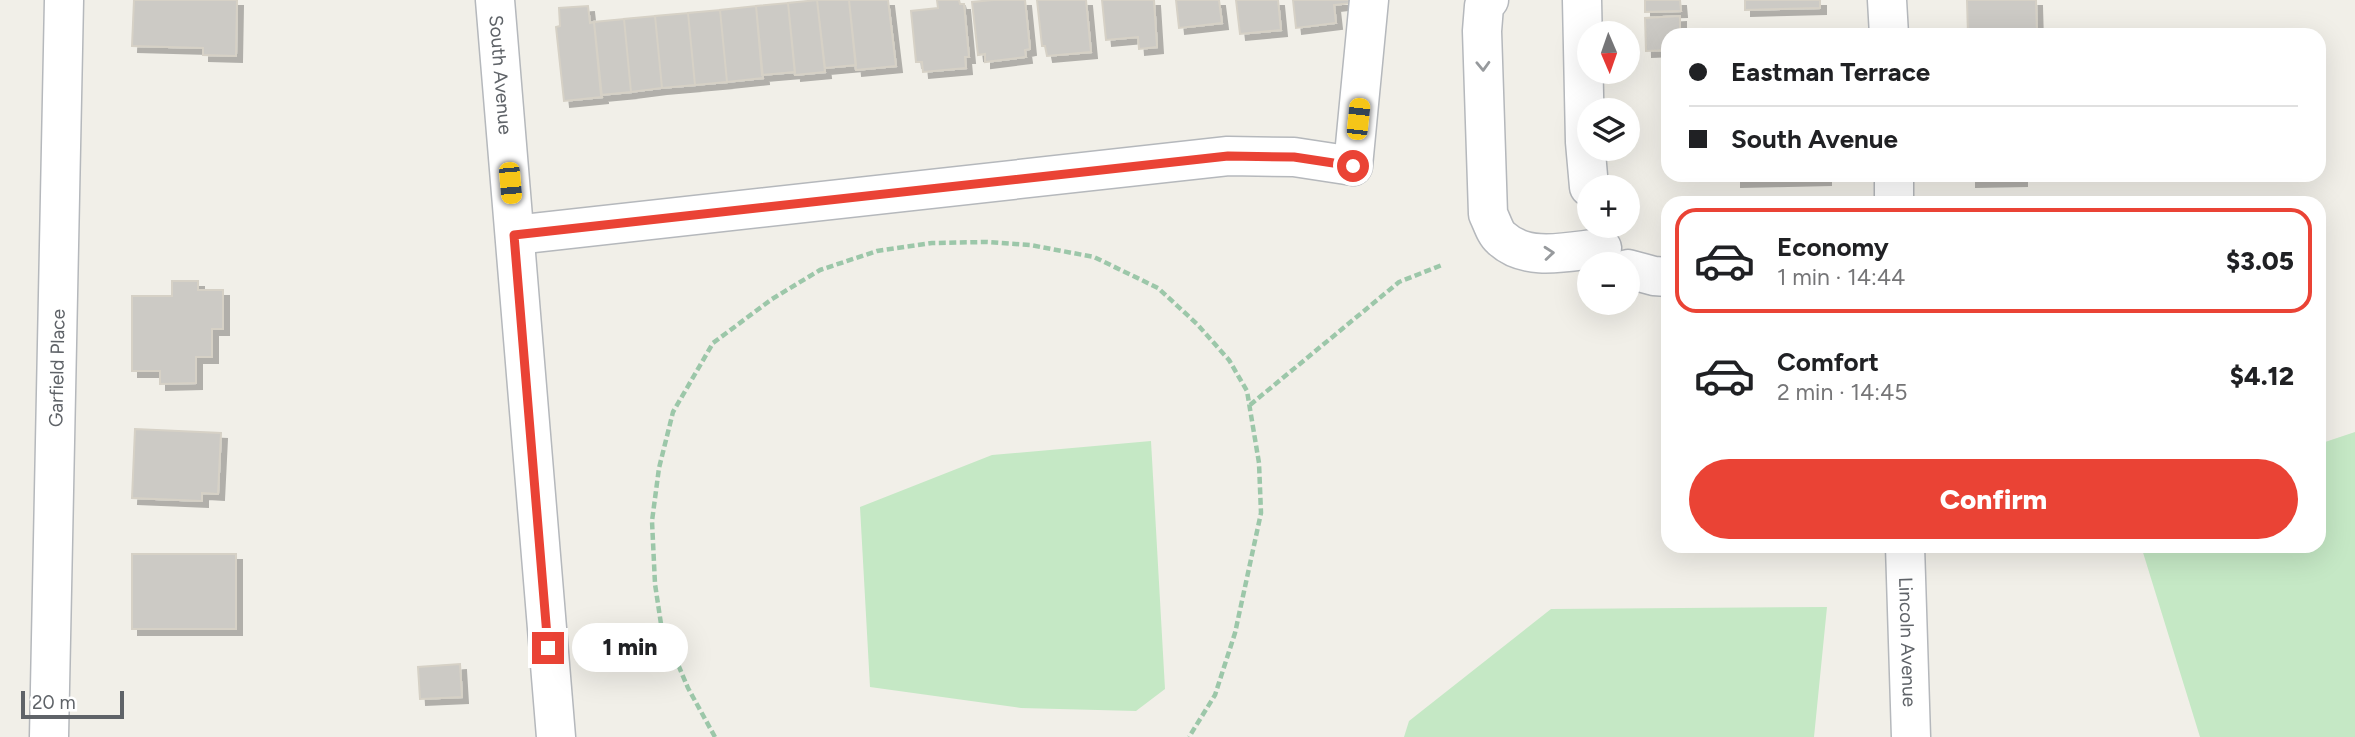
<!DOCTYPE html>
<meta charset="utf-8">
<style>
:root{--surface:#fff;--page:#f6f6f6;--text:#202124;--muted:#757577;--line:#e0e0e0;--accent:#ea4335}
body{margin:0;font-family:Figtree,sans-serif;background:var(--page);color:var(--text);height:100vh;display:flex;flex-direction:column;font-size:26px;white-space:nowrap}
*{box-sizing:border-box;margin:0}
p{font-size:23px;color:var(--muted)}
.icon{flex:none;width:38px;height:38px;fill:none;stroke:currentColor;stroke-width:2;stroke-linecap:round;stroke-linejoin:round}
.map{position:relative;flex:1;overflow:hidden}
.panel{position:absolute;left:1661px;top:196px;width:665px;height:357px;display:flex;flex-direction:column;background:var(--surface);border-radius:21px;box-shadow:0 7px 28px #0002}
.panel>*{flex:none}
.hud{position:absolute;left:1661px;top:28px;width:665px;height:154px;border-radius:21px;box-shadow:0 7px 28px #0002;display:grid;align-content:center;height:154px;padding:0 28px;background:var(--surface)}
.needle{width:46px;rotate:178deg}
.buttons{position:absolute;left:1577px;top:21px;display:grid;gap:14px}
.buttons a{display:grid;place-items:center;width:63px;height:63px;border-radius:50%;background:var(--surface);box-shadow:0 7px 28px #0002;font-size:35px}
.scale{position:absolute;left:21px;bottom:18px;width:103px;box-sizing:border-box;padding-left:7px;border:4px solid #5f6368;border-top:0;font-size:19px;line-height:24px;white-space:nowrap;color:#5f6368;-webkit-text-stroke:5px #fff;paint-order:stroke}
.end{position:absolute;width:32px;height:32px;margin:-16px;border:9px solid #ea4335;background:#fff;box-shadow:0 0 0 4px #fff}
.from{border-radius:50%}
.bubble{position:absolute;height:49px;border-radius:24px;background:var(--surface);box-shadow:0 7px 28px #0002;font-size:23px;font-weight:800;line-height:49px;text-align:center}
.car{position:absolute;width:21px;height:42px;margin:-21px -10px;border-radius:9px;box-shadow:0 0 5px 2px #0007;background:linear-gradient(#f5c518 24%,#345 0 40%,#f5c518 0 76%,#345 0 86%,#f5c518 0)}
.hud b{display:flex;align-items:center;gap:24px;height:66px;font-size:26px}
.hud b+b{border-top:2px solid var(--line)}
.hud i{width:18px;height:18px;background:var(--text)}
ul{padding:12px 0 0;list-style:none}
li{display:flex;align-items:center;gap:21px;height:105px;margin:0 14px 10px;padding:0 14px;border:4px solid transparent;border-radius:21px}
li div{flex:1}
li b{display:block;font-size:26px}
li em{font-style:normal;font-weight:800}
li.selected{border-color:var(--accent)}
li>.icon{width:63px;height:63px;stroke-width:1.5}
.cta{display:flex;gap:14px;margin-top:auto;padding:14px 28px}
.cta a{flex:1;height:80px;border-radius:42px;background:var(--accent);color:#fff;font-size:28px;font-weight:800;line-height:80px;text-align:center}
.map>svg:first-child{display:block}
</style>
<div class="map">
<svg width="2355" height="737" viewBox="0 0 2355 737">
<defs>
<filter id="shadow"><feDropShadow dx="6" dy="6" stdDeviation="0" flood-color="#0004"/></filter>
</defs>
<rect width="100%" height="100%" fill="#f1efe8"/>
<!-- green -->
<path fill="#c5e8c5" d="M2355,432V737H2200L2141,546H2319V444Z
M1151,441L1165,689L1136,711L1021,708L870,687L860,507L992,455Z
M1827,607L1814,737H1404L1409,721L1551,609Z"/>
<!-- building -->
<path fill="#cccac5" stroke="#d6d1c6" stroke-width="2" filter="url(#shadow)" d="M134,0H237L236,56L203,55V48L132,46Z
M817,0L825,72L795,75L788,3Z
M817,0H849L856,65L825,68Z
M849,0H888L896,66L856,70Z
M937,0H959L960,4H964L969,57H965L966,68L923,72L922,62H916L911,11L938,8Z
M993,0H1025L1030,49L1025,50L1026,57L985,62V54L978,55L972,2Z
M1037,0H1086L1091,52L1047,56L1045,46H1042Z
M1102,0H1154L1157,47L1139,49L1138,37L1106,40Z
M1176,0H1219L1222,23L1179,28Z
M1236,0H1278L1281,30L1240,34Z
M1293,0H1367V1L1334,5L1336,23L1296,28Z
M1645,0H1680L1681,11L1645,12Z
M1745,0H1820V8L1745,10Z
M1967,0H2036L2037,35H1968Z
M788,3L795,72L762,75L756,6Z
M588,6L590,23L594,22L602,97L564,101L556,27L560,26L559,8Z
M756,6L763,78L727,82L720,10Z
M720,10L727,82L695,85L688,13Z
M688,13L695,85L662,88L655,16Z
M655,16L662,88L631,92L624,19Z
M1680,16V35H1668V50L1646,51L1645,18Z
M624,19L631,92L601,95L594,22Z
M1735,175H1825V179L1735,181Z
M1970,175H2021V180L1970,181Z
M172,281H198V290H223V329H212V357H196V383L160,384V371H132V296H172Z
M135,429L221,433L218,494L202,493V501L132,498Z
M132,554H236V629H132Z
M460,664L462,697L420,699L418,667Z"/>
<g fill="none" stroke-linecap="round" stroke-linejoin="round">
<defs>
<g id="minor">
<path id="s1" d="M495,0L556,737"/>
<path d="M1489,0L1484,6L1482,31L1488,214C1492,222 1495,233 1501,238C1527,263 1570,251 1602,248"/>
<path d="M1582,0L1585,142L1589,187"/>
<path d="M1887,0L1889,35"/>
<path d="M1894,175V203"/>
<path d="M515,235L1228,156L1294,157L1353,166L1369,0"/>
<path d="M1628,269L1654,276L1668,277"/>
<path id="s2" d="M1905,546L1911,737"/>
<path id="s3" d="M49,737L64,0"/>
</g>
</defs>
<!-- minor casing -->
<use href="#minor" stroke="#b5b8bc" stroke-width="41"/>
<!-- path -->
<path stroke="#9cc7a9" stroke-width="4.5" stroke-dasharray="7 3.5" stroke-linecap="butt" d="M1250,405L1399,282L1442,265
M715,737L688,688L661,624L655,584L652,521L659,468L673,412L713,343L772,299L820,270L877,251L932,243L987,242L1030,245L1094,257L1158,288L1197,324L1229,360L1247,391L1259,463L1261,513L1235,633L1215,695L1189,737"/>
<!-- minor -->
<use href="#minor" stroke="#fff" stroke-width="38"/>
</g>
<!-- one-way arrows -->
<defs><path id="oneway-chevron" d="M-2-3.5L2.5 0L-2 3.5" fill="none" stroke-width="1.6" stroke-linecap="round" stroke-linejoin="round" transform="scale(1.75)"/></defs>
<g stroke="#979a9d">
<use href="#oneway-chevron" transform="translate(1483 66) rotate(88)"/>
<use href="#oneway-chevron" transform="translate(1549 253) rotate(-5)"/>
</g>
<g fill="none" stroke-linecap="round" stroke-linejoin="round">
<!-- route -->
<path stroke="#ea4335" stroke-width="9" d="M548,648L514,235L1228,156L1294,157L1353,166"/>
</g>
<g text-anchor="middle" dominant-baseline="central" stroke-width="6" stroke-linejoin="round" paint-order="stroke">
<!-- street labels -->
<g font-size="19" fill="#5f6368" stroke="#fff">
<text stroke="none"><textPath href="#s1" startOffset="75">South Avenue</textPath></text>
<text stroke="none"><textPath href="#s3" startOffset="369">Garfield Place</textPath></text>
<text stroke="none"><textPath href="#s2" startOffset="96">Lincoln Avenue</textPath></text>
</g>
</g>
</svg>
<div class="buttons">
<a><svg class="needle" viewBox="-14 -14 28 28"><path d="M0-13l5 13h-10z" fill="#e53935"/><path d="M0 13l5-13h-10z" fill="#757577"/></svg></a>
<a><svg class="icon" aria-label="layers" viewBox="0 0 24 24"><path d="M12 4l9 5-9 5-9-5zM3 14l9 5 9-5"/></svg></a>
<a>+</a>
<a>−</a>
</div>
<div class="scale">20 m</div>
<i class="end from" style="left:1353px;top:166px"></i>
<i class="end" style="left:548px;top:648px"></i>
<div class="bubble" style="left:572px;top:623px;width:116px">1 min</div>
<i class="car" style="left:1358px;top:119px;rotate:6deg"></i>
<i class="car" style="left:510px;top:183px;rotate:175deg"></i>
<div class="hud">
<b><i class="from"></i>Eastman Terrace</b>
<b><i></i>South Avenue</b>
</div>
<section class="panel">
<ul>
<li class="selected"><svg class="icon" aria-label="car" viewBox="0 0 24 24"><path d="M5 17H2v-5l4-1 3-4h7l3 4 3 1v5h-3M9 17h6M6 11h13"/><circle cx="7" cy="17" r="2"/><circle cx="17" cy="17" r="2"/></svg><div><b>Economy</b><p>1 min · 14:44</p></div><em>$3.05</em></li>
<li><svg class="icon" aria-label="car" viewBox="0 0 24 24"><path d="M5 17H2v-5l4-1 3-4h7l3 4 3 1v5h-3M9 17h6M6 11h13"/><circle cx="7" cy="17" r="2"/><circle cx="17" cy="17" r="2"/></svg><div><b>Comfort</b><p>2 min · 14:45</p></div><em>$4.12</em></li>
</ul>
<div class="cta"><a>Confirm</a></div>
</section>
</div>
